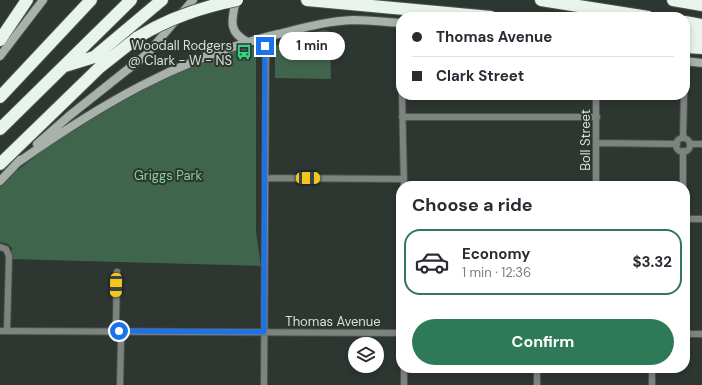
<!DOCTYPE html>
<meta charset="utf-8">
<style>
:root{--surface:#fff;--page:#f7f7f7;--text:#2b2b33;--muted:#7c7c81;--line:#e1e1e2;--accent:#2e7957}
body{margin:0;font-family:"DM Sans",sans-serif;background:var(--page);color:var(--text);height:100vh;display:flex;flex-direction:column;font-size:15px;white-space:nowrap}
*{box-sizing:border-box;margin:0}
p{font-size:13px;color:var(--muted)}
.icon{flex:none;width:22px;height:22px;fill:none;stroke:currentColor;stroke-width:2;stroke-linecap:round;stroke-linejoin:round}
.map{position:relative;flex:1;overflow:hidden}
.details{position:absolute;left:396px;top:181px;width:294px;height:192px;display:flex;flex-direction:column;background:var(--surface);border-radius:16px;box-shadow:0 2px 6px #0003}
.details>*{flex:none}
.hud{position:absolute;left:396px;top:12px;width:294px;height:88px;border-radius:16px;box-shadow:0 2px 6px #0003;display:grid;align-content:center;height:88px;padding:0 16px;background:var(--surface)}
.tools{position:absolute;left:348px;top:337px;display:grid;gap:8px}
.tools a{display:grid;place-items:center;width:36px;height:36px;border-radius:50%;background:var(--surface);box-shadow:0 2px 6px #0003;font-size:20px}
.end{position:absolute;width:18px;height:18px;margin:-9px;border:5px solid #1a73e8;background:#fff;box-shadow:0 0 0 2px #fff}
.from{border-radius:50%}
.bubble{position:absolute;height:28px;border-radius:14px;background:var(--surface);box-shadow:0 2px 6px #0003;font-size:13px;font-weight:700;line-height:28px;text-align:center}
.car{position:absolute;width:12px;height:24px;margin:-12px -6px;border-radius:5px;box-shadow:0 0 3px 1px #0007;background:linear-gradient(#f5c518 24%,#345 0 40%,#f5c518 0 76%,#345 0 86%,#f5c518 0)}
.hud b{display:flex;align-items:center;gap:14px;height:38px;font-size:15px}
.hud b+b{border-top:1px solid var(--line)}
.hud i{width:10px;height:10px;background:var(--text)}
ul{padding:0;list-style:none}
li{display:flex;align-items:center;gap:12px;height:66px;margin:0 8px 6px;padding:0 8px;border:2px solid transparent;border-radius:16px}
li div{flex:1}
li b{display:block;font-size:15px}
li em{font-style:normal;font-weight:700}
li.current{border-color:var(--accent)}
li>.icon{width:36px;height:36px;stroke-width:1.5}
h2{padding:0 16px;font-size:18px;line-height:48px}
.cta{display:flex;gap:8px;margin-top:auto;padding:8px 16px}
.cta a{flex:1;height:46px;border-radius:24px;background:var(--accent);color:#fff;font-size:16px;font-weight:700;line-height:46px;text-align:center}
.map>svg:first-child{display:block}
</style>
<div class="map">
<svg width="702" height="385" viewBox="0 0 702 385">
<rect width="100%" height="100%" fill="#2d3630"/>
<!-- green -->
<path fill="#40654d" d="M324,30L329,31L330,34L331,79L275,78V46L281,43L280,39Z
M249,46L254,47L256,51V231L261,266L10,259L12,248L8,244L0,242V185L9,177C61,135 116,98 177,72C201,62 225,54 249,46Z"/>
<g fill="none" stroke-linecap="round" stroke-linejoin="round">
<defs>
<path id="street" d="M263,37L266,51L264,385
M402,95L404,186
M402,117H597
M683,138L684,95
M676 145a7 7 0 1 1 14 0a7 7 0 1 1-14 0Z
M597,143L677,144
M690,144H702
M265,178L404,179
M596,186V95
M683,186V151
M685,219H702
M0,247L6,249L9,256L7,331
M117,272L116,322L121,341L120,385
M0,331L401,333
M685,334H702
M404,368V385
M537,385V368
M652,385V368"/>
<path id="secondary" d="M236,0C232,19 227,32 248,42
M0,56L43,0
M685,61L702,63
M37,144L69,116L147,54L193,0
M17,163C100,105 178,58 278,34C303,28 327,21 353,20C369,20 385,22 401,23
M0,181L20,160"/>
<path id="highway" d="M307,0L491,17
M541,0L648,17
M673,0L702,5
M685,22L702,25
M685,35L702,36
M0,40L27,0
M685,47L702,48
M65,66L94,57L162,0
M0,97L91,0
M0,129L131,0
M0,164L100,67L138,37"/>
</defs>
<!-- street casing -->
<use href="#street" stroke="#4c544f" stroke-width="8"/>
<!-- secondary casing -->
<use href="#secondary" stroke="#4c544f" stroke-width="10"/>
<!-- highway casing -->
<use href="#highway" stroke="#4c544f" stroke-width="14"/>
<!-- street -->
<use href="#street" stroke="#7f8380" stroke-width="6"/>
<!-- secondary -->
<use href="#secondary" stroke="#a9b1ab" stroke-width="8"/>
<!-- highway -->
<use href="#highway" stroke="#e8f3eb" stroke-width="12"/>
<defs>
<path id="highway-bridge" d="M138,37C169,18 201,7 237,0"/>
</defs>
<!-- highway-bridge casing -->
<use href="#highway-bridge" stroke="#4c544f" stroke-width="14" stroke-linecap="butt"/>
<!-- highway-bridge -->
<use href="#highway-bridge" stroke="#e8f3eb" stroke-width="12"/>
</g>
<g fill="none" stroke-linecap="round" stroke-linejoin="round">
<!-- route -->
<path stroke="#1a73e8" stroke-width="5" d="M119,331L264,332L265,46"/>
</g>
<!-- icons -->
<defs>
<symbol id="bus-bare" viewBox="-9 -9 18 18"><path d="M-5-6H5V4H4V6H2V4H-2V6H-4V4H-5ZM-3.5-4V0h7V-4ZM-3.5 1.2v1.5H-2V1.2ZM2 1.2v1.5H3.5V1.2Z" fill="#31d882" stroke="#2d3630" stroke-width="2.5" paint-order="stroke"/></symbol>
</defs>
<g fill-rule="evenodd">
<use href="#bus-bare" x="233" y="41" width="22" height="22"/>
</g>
<g text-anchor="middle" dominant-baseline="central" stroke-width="4" stroke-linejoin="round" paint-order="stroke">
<!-- poi labels -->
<g font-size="13" fill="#dadfdb" stroke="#2d3630" text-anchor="end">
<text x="232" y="45">Woodall Rodgers<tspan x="232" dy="15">@ Clark - W - NS</tspan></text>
</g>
<!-- street labels -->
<g font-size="13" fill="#dadfdb" stroke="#2d3630">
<text transform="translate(585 140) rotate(-90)">Boll Street</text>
<text x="333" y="321">Thomas Avenue</text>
</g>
<!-- park labels -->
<g font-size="13" fill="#83d39f" stroke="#2d3630">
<text x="168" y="175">Griggs Park</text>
</g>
</g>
</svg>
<div class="tools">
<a><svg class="icon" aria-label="layers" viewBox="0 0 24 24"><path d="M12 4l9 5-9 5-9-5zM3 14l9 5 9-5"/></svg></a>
</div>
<i class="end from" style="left:119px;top:331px"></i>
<i class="end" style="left:265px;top:46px"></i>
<div class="bubble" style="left:279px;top:32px;width:66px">1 min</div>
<i class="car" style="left:308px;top:178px;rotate:90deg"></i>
<i class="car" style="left:116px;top:285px;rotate:181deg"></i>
<div class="hud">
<b><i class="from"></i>Thomas Avenue</b>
<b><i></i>Clark Street</b>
</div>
<section class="details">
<h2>Choose a ride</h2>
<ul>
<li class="current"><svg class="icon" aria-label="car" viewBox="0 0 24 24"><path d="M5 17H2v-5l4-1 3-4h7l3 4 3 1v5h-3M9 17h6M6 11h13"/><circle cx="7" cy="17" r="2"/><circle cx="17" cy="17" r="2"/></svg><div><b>Economy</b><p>1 min · 12:36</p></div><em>$3.32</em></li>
</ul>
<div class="cta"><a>Confirm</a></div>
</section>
</div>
